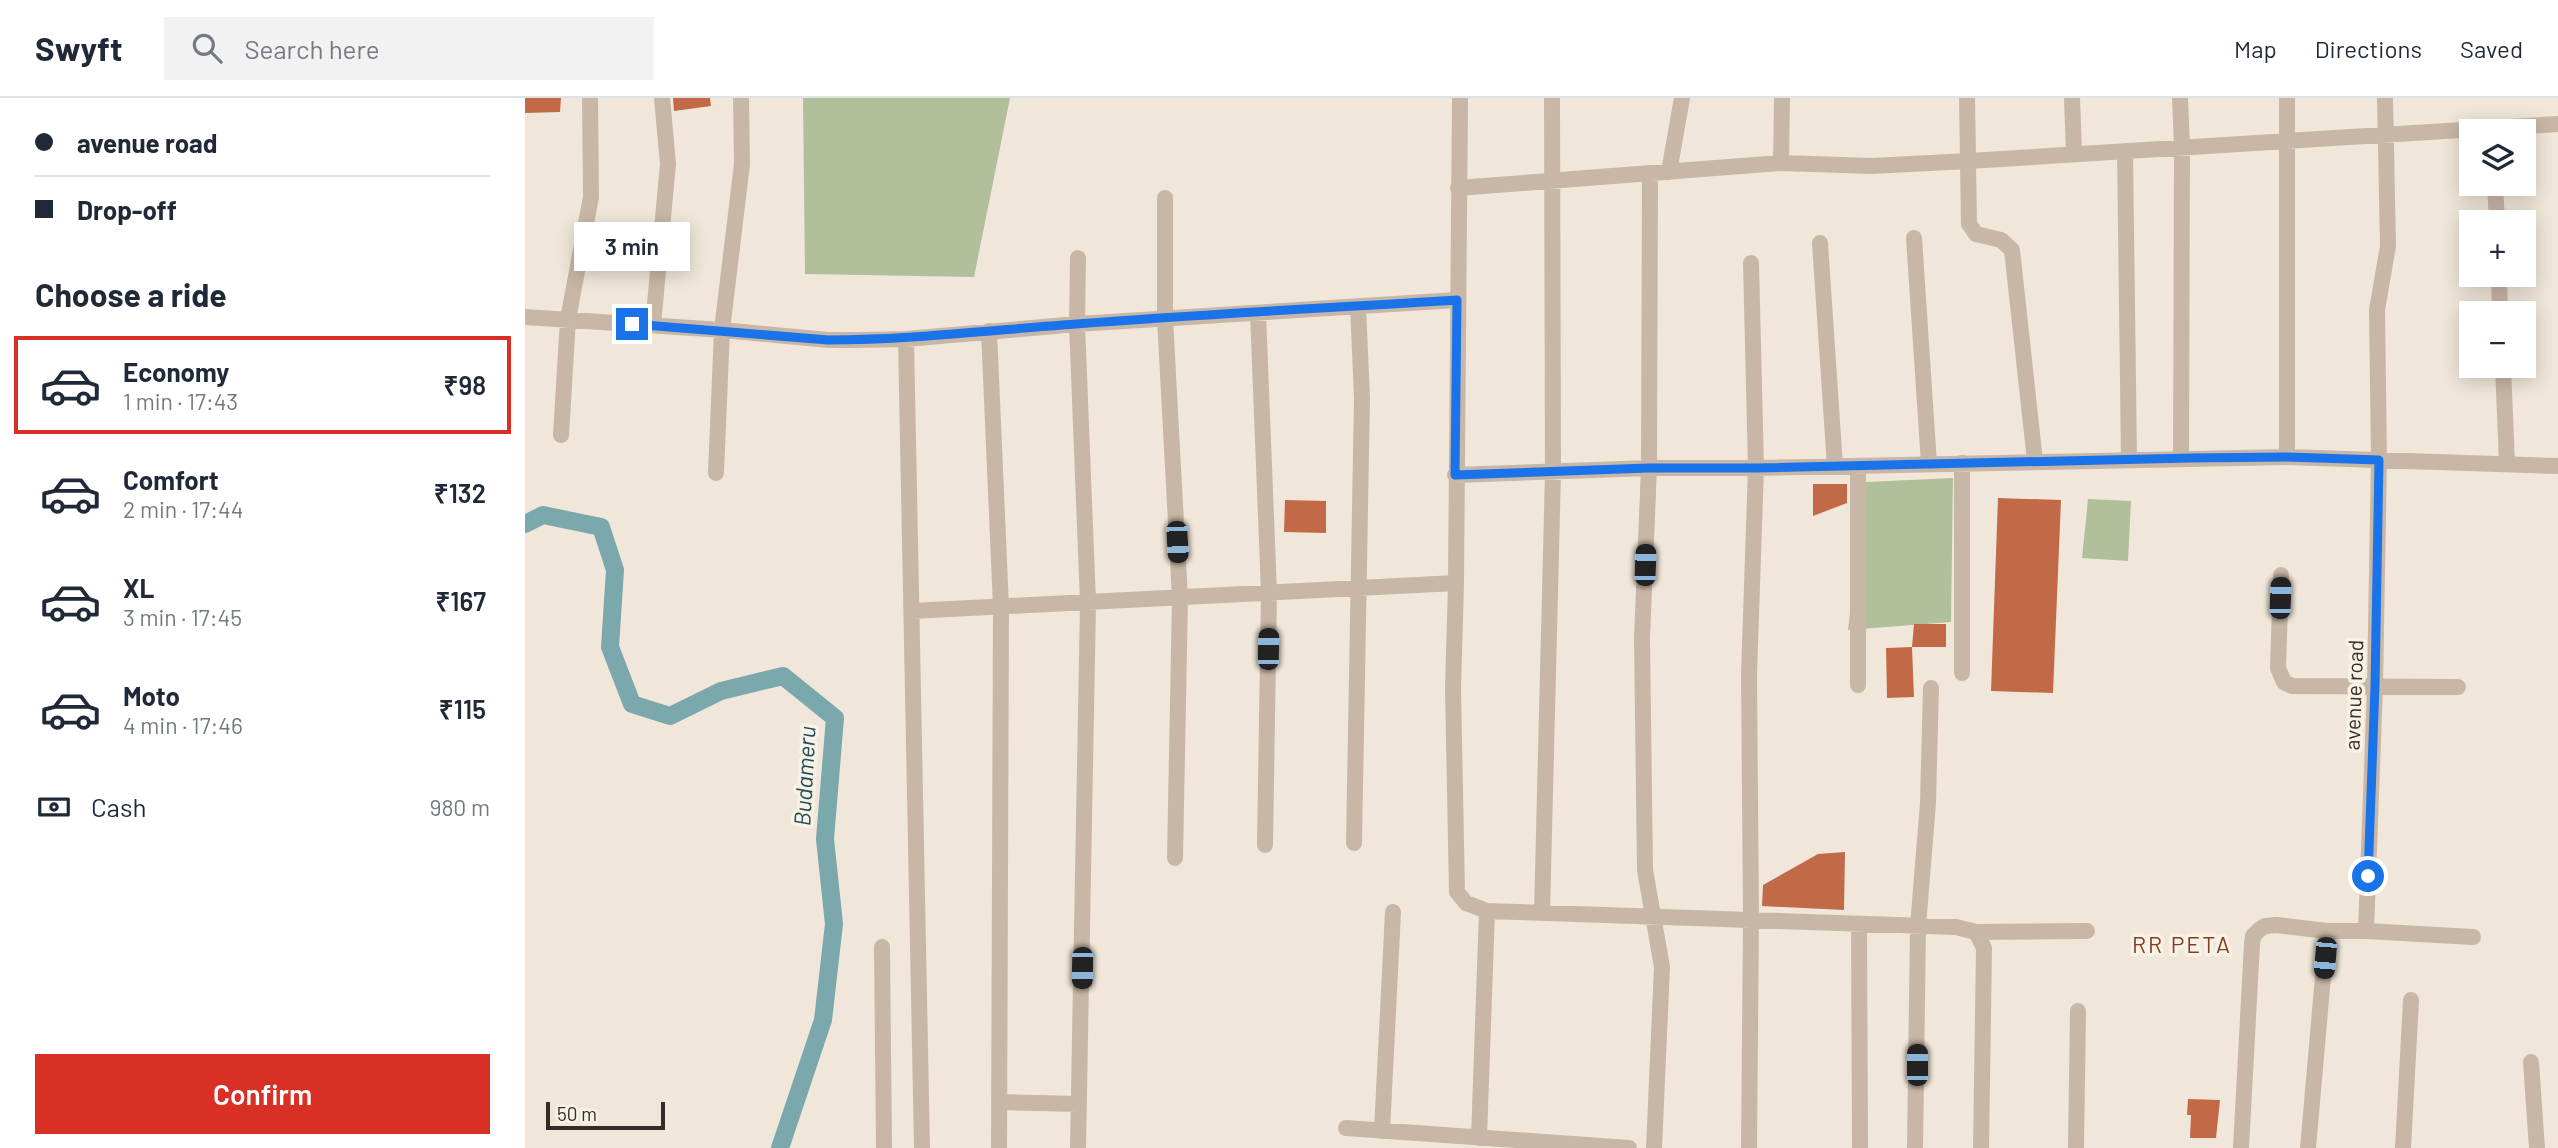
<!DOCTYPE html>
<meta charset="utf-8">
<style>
:root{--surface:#fff;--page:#f2f2f3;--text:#1f2937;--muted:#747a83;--line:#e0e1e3;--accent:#d93025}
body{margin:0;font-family:Barlow,sans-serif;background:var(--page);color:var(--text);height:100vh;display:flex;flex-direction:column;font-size:26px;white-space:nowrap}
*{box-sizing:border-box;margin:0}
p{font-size:23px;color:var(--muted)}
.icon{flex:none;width:38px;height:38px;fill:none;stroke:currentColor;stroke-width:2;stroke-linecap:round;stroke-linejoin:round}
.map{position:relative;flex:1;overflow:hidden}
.sheet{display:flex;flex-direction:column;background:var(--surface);width:525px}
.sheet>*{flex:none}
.top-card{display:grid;align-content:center;height:154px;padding:0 35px;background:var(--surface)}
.fabs{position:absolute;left:1934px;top:21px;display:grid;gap:14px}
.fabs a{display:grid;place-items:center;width:77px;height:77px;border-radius:0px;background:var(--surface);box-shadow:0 4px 18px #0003;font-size:35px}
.scale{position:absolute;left:21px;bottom:18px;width:119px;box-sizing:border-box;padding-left:7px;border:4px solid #342c27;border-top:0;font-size:19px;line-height:24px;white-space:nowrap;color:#342c27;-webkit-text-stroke:5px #f8f1e6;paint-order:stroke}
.end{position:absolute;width:32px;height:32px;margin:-16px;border:9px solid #1a73e8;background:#fff;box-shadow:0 0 0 4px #fff}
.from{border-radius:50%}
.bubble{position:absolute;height:49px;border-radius:0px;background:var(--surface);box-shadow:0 4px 18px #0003;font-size:23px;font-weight:600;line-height:49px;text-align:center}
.car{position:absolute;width:21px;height:42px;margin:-21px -10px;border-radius:9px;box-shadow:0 0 5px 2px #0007;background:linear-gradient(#222 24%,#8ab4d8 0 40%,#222 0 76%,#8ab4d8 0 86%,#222 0)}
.top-card b{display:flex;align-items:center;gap:24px;height:66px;font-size:26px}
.top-card b+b{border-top:2px solid var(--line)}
.top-card i{width:18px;height:18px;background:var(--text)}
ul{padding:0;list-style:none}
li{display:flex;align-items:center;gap:21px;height:98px;margin:0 14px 10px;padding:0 21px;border:4px solid transparent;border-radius:0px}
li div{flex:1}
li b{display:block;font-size:26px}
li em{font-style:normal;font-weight:600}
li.selected{border-color:var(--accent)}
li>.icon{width:63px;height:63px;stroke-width:1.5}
h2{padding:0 35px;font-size:32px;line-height:84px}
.pay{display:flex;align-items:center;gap:18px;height:77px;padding:0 35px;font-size:26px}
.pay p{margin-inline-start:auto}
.cta{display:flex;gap:14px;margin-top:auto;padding:14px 35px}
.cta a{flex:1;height:80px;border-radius:0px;background:var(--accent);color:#fff;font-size:28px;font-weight:600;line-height:80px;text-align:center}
header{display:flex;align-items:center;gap:42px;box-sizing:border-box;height:98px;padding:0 35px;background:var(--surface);border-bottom:2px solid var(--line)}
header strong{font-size:33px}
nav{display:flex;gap:38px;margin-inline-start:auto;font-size:24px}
.search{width:490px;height:63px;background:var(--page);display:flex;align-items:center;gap:18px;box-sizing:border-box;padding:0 24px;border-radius:0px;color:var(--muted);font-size:26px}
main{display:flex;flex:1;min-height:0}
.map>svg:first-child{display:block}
</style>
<header>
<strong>Swyft</strong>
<div class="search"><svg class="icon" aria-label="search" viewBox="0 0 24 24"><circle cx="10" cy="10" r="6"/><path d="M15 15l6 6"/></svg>Search here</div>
<nav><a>Map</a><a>Directions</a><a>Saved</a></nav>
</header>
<main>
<section class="sheet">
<div class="top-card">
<b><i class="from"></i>avenue road</b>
<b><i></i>Drop-off</b>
</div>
<h2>Choose a ride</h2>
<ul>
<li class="selected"><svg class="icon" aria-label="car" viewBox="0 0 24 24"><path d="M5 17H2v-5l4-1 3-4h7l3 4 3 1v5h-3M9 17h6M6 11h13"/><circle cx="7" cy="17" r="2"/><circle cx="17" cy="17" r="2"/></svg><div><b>Economy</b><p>1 min · 17:43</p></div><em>₹98</em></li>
<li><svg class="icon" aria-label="car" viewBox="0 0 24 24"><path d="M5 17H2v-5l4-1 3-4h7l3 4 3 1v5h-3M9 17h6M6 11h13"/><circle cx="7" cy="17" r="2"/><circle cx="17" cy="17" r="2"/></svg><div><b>Comfort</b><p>2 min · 17:44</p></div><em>₹132</em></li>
<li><svg class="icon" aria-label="car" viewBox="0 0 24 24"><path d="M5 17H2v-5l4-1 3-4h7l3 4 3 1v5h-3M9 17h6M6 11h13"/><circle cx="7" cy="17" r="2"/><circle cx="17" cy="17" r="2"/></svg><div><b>XL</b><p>3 min · 17:45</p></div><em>₹167</em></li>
<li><svg class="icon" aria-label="car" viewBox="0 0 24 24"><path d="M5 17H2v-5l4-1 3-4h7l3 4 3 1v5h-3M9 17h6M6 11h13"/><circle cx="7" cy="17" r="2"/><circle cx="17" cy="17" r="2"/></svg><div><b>Moto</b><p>4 min · 17:46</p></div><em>₹115</em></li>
</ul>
<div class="pay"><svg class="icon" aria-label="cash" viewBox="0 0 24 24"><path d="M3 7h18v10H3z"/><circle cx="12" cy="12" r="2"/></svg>Cash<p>980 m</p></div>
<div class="cta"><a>Confirm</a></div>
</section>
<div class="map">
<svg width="2033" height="1050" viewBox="0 0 2033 1050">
<rect width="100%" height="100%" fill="#f0e7da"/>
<!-- green -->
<path fill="#b1bf9b" d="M278,0H485L449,179L280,176Z
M1428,380L1426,524L1323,532L1341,384Z
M1563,401L1606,403L1603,463L1557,460Z"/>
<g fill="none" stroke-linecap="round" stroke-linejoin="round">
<!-- canal -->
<path stroke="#7aa8ac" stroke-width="18" d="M0,426L18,417L76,429L90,472L85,549L107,606L145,618L196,593L258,578L310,620L300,741L309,826L298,922L255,1050"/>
</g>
<!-- building -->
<path fill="#c26a47" d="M0,0H36L35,14L0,15Z
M148,0H185L186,8L149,13Z
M1288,386H1322V405L1288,418Z
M1473,400L1536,402L1528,595L1466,593Z
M760,402L801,403V435L759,434Z
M1389,526H1421V549H1387Z
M1387,549L1389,599L1362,600L1361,550Z
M1320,754L1319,812L1237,808L1238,787L1293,756Z
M1663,1001L1695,1002L1691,1040H1665L1666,1017H1662Z"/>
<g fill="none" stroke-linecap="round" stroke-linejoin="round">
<!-- minor -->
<path stroke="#c8b7a6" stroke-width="16" d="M935,0L931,485L928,591L932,794L941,805L962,813L1431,829L1451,834L1459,850L1456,1050
M1442,0L1444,126L1451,136L1476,142L1487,152L1510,363
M1547,0L1549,56
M1655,0L1657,49L1656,360
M1762,0V359
M1600,53L1604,361
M1256,65L1257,0
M1144,74L1157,0
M1970,86L1972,124
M933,90L1256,65L1347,68L1444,63L2033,26
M640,100V220L655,500L650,760
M1389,140L1404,366
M1295,145L1310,368
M553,160L552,226L563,504L553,1050
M1974,177L1975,215
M733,215L744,495L740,747
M0,219L197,232L303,242H332L381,241L552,226L932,202
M128,227L143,66L137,0
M464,233L476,509L474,1050
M381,241L397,1050
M1978,268L1982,366
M36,337L43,221L66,99L65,0
M1437,365V575
M191,375L197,232L217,66L216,0
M930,377L1124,370L1125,75
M1756,477L1753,570L1759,584L1767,588L1933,589
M387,513L931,485
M1333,587V368
M829,745L837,300L833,208
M1017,815L1028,374L1027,0
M1334,827L1335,1050
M1841,833L1850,588L1854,362L1852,212L1863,148L1860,0
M1451,834L1562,833
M357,849L359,1050
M2006,964L2012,1050
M474,1004L554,1006
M821,1030L1104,1050
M857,1033L868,814
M954,1040L962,813
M1129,1050L1137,869L1120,772L1117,540L1124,370H1231L1762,359L2033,368
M1224,1050L1226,821L1224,576L1231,370L1226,165
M1390,1050L1393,828L1403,705L1406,590
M1551,1050L1553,913
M1716,1050L1727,846L1728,838L1734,832L1740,828L1751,827L1802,833H1841L1948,839
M1783,1050L1802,833
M1878,1050L1886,902"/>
</g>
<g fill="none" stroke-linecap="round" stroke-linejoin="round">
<!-- route -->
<path stroke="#1a73e8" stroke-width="9" d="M107,226L303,242C386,242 468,232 551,226C678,216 805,210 932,202L930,377L1124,370H1231L1665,360L1762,359L1854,362L1850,588L1843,778"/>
</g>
<g text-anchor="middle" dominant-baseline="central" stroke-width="7" stroke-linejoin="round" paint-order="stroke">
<!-- street labels -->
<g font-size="21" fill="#342c27" stroke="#f8f1e6">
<text transform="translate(1828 597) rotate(-88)">avenue road</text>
</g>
<!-- water labels -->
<g font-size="23" font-style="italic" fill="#1e4e54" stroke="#f8f1e6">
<text transform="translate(279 678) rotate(-87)">Budameru</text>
</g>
<!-- neighbourhood labels -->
<g font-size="23" letter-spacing="2" fill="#803e23" stroke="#f8f1e6">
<text x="1657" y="846">RR PETA</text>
</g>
</g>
</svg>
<div class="fabs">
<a><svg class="icon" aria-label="layers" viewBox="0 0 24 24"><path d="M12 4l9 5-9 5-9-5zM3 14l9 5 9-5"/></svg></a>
<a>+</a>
<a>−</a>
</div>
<div class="scale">50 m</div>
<i class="end from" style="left:1843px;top:778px"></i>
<i class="end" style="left:107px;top:226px"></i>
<div class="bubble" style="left:49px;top:124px;width:116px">3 min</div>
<i class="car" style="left:652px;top:444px;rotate:177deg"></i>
<i class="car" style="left:1120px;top:467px;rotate:2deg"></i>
<i class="car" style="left:1755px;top:500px;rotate:2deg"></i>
<i class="car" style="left:743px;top:551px;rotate:1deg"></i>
<i class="car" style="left:1800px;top:860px;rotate:185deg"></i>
<i class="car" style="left:557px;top:870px;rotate:181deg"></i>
<i class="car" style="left:1392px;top:967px;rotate:0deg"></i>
</div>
</main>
